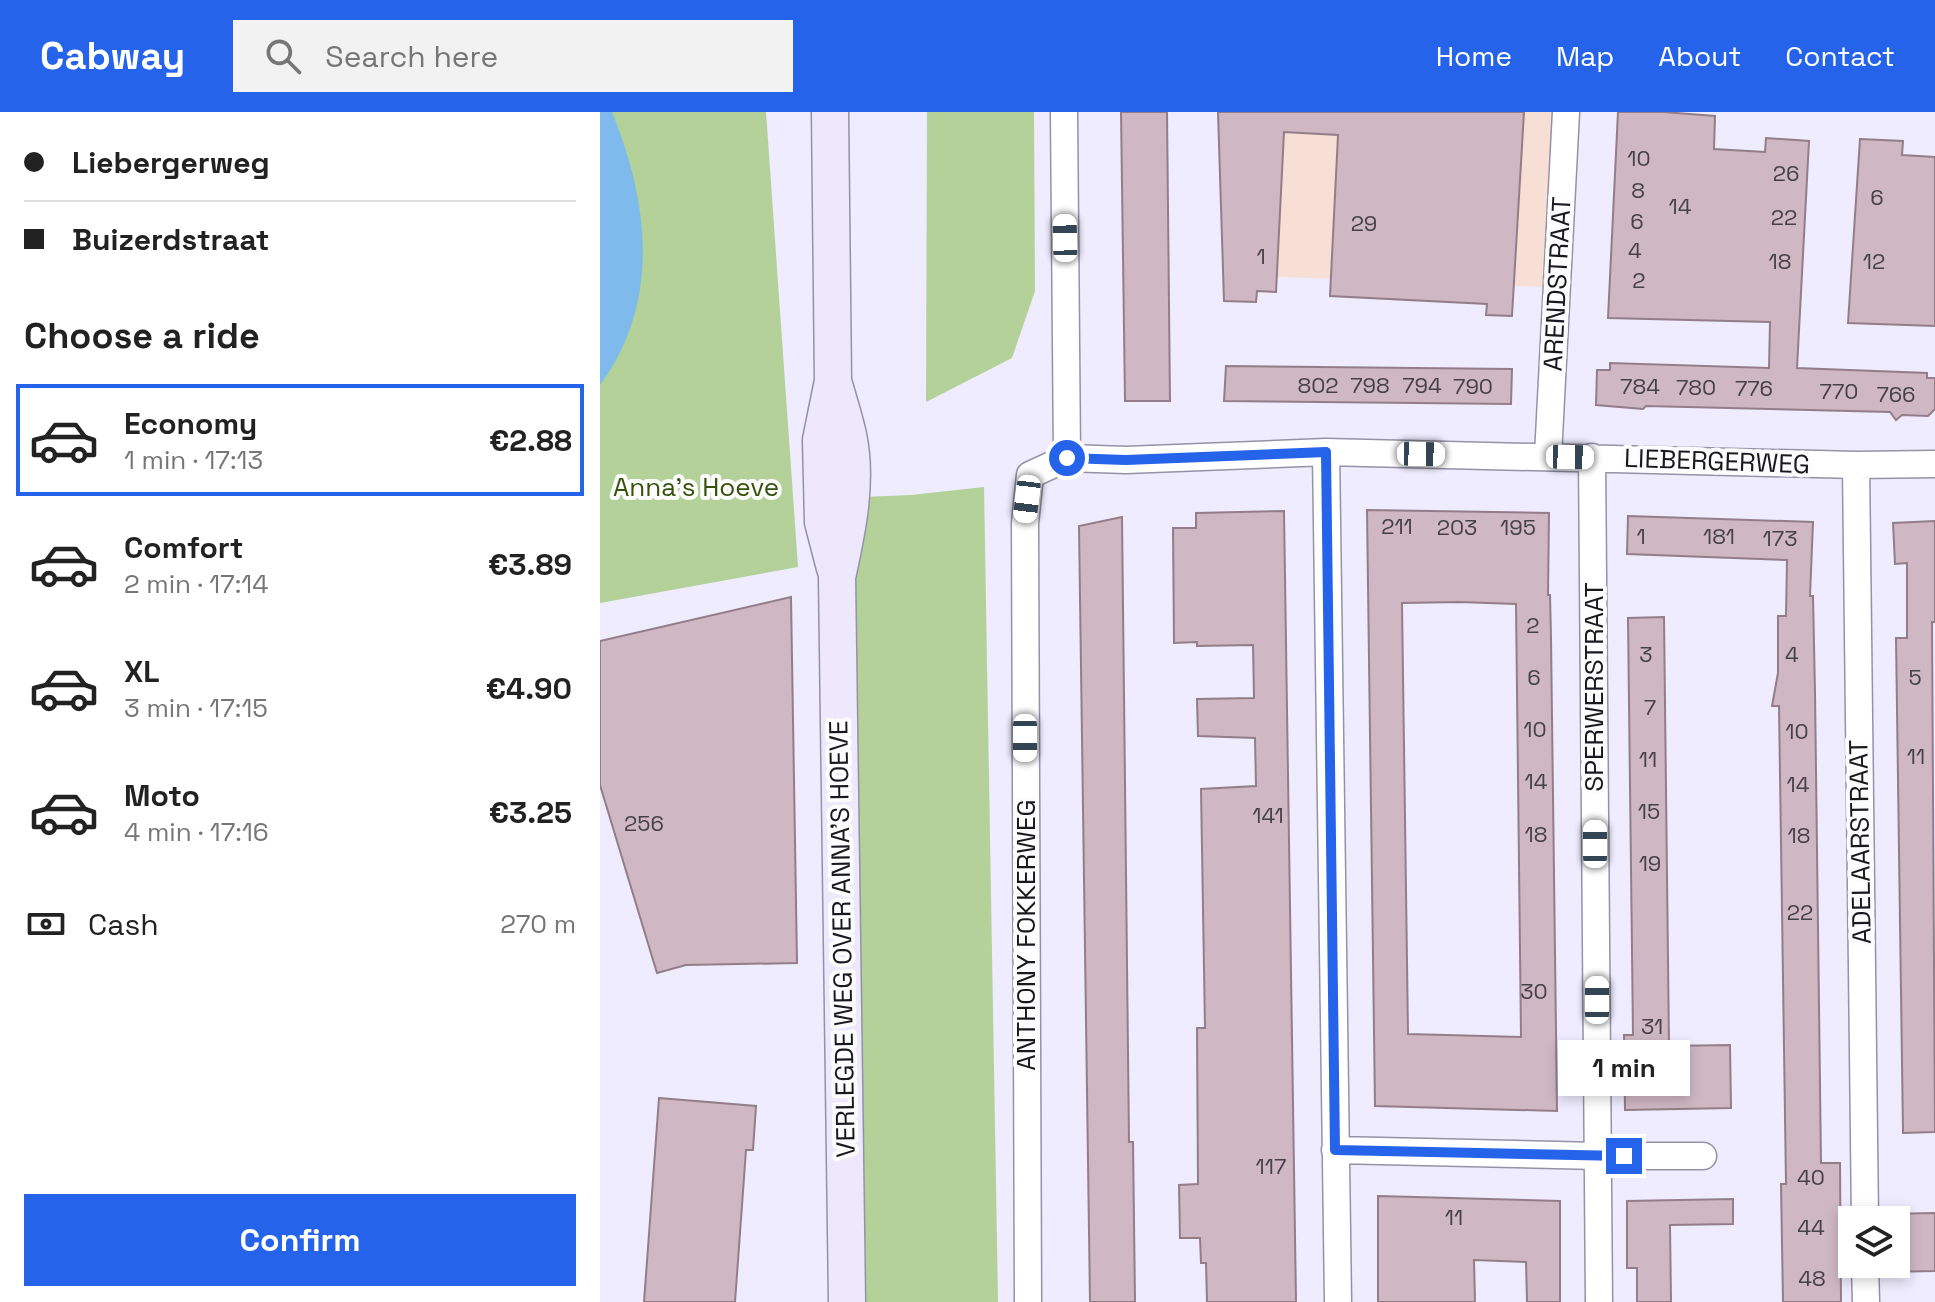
<!DOCTYPE html>
<meta charset="utf-8">
<style>
:root{--surface:#fff;--page:#f2f2f2;--text:#222;--muted:#767676;--line:#e0e0e0;--accent:#2563eb}
body{margin:0;font-family:"Space Grotesk",sans-serif;background:var(--page);color:var(--text);height:100vh;display:flex;flex-direction:column;font-size:30px;white-space:nowrap}
*{box-sizing:border-box;margin:0}
p{font-size:26px;color:var(--muted)}
.icon{flex:none;width:44px;height:44px;fill:none;stroke:currentColor;stroke-width:2;stroke-linecap:round;stroke-linejoin:round}
.map{position:relative;flex:1;overflow:hidden}
.panel{display:flex;flex-direction:column;background:var(--surface);width:600px}
.panel>*{flex:none}
.banner{display:grid;align-content:center;height:176px;padding:0 24px;background:var(--surface)}
.buttons{position:absolute;left:1238px;top:1094px;display:grid;gap:16px}
.buttons a{display:grid;place-items:center;width:72px;height:72px;border-radius:0px;background:var(--surface);box-shadow:0 4px 12px #0003;font-size:40px}
.end{position:absolute;width:36px;height:36px;margin:-18px;border:10px solid #2563eb;background:#fff;box-shadow:0 0 0 4px #fff}
.from{border-radius:50%}
.bubble{position:absolute;height:56px;border-radius:0px;background:var(--surface);box-shadow:0 4px 12px #0003;font-size:26px;font-weight:700;line-height:56px;text-align:center}
.car{position:absolute;width:24px;height:48px;margin:-24px -12px;border-radius:10px;box-shadow:0 0 6px 2px #0007;background:linear-gradient(#fff 24%,#345 0 40%,#fff 0 76%,#345 0 86%,#fff 0)}
.banner b{display:flex;align-items:center;gap:28px;height:76px;font-size:30px}
.banner b+b{border-top:2px solid var(--line)}
.banner i{width:20px;height:20px;background:var(--text)}
ul{padding:0;list-style:none}
li{display:flex;align-items:center;gap:24px;height:112px;margin:0 16px 12px;padding:0 8px;border:4px solid transparent;border-radius:0px}
li div{flex:1}
li b{display:block;font-size:30px}
li em{font-style:normal;font-weight:700}
li.on{border-color:var(--accent)}
li>.icon{width:72px;height:72px;stroke-width:1.5}
h2{padding:0 24px;font-size:36px;line-height:96px}
.pay{display:flex;align-items:center;gap:20px;height:88px;padding:0 24px;font-size:30px}
.pay p{margin-inline-start:auto}
.cta{display:flex;gap:16px;margin-top:auto;padding:16px 24px}
.cta a{flex:1;height:92px;border-radius:0px;background:var(--accent);color:#fff;font-size:32px;font-weight:700;line-height:92px;text-align:center}
header{display:flex;align-items:center;gap:48px;box-sizing:border-box;height:112px;padding:0 40px;background:var(--accent);color:#fff}
header strong{font-size:38px}
nav{display:flex;gap:44px;margin-inline-start:auto;font-size:28px}
.search{width:560px;height:72px;background:var(--page);display:flex;align-items:center;gap:20px;box-sizing:border-box;padding:0 28px;border-radius:0px;color:var(--muted);font-size:30px}
main{display:flex;flex:1;min-height:0}
.map>svg:first-child{display:block}
</style>
<header>
<strong>Cabway</strong>
<div class="search"><svg class="icon" aria-label="search" viewBox="0 0 24 24"><circle cx="10" cy="10" r="6"/><path d="M15 15l6 6"/></svg>Search here</div>
<nav><a>Home</a><a>Map</a><a>About</a><a>Contact</a></nav>
</header>
<main>
<section class="panel">
<div class="banner">
<b><i class="from"></i>Liebergerweg</b>
<b><i></i>Buizerdstraat</b>
</div>
<h2>Choose a ride</h2>
<ul>
<li class="on"><svg class="icon" aria-label="car" viewBox="0 0 24 24"><path d="M5 17H2v-5l4-1 3-4h7l3 4 3 1v5h-3M9 17h6M6 11h13"/><circle cx="7" cy="17" r="2"/><circle cx="17" cy="17" r="2"/></svg><div><b>Economy</b><p>1 min · 17:13</p></div><em>€2.88</em></li>
<li><svg class="icon" aria-label="car" viewBox="0 0 24 24"><path d="M5 17H2v-5l4-1 3-4h7l3 4 3 1v5h-3M9 17h6M6 11h13"/><circle cx="7" cy="17" r="2"/><circle cx="17" cy="17" r="2"/></svg><div><b>Comfort</b><p>2 min · 17:14</p></div><em>€3.89</em></li>
<li><svg class="icon" aria-label="car" viewBox="0 0 24 24"><path d="M5 17H2v-5l4-1 3-4h7l3 4 3 1v5h-3M9 17h6M6 11h13"/><circle cx="7" cy="17" r="2"/><circle cx="17" cy="17" r="2"/></svg><div><b>XL</b><p>3 min · 17:15</p></div><em>€4.90</em></li>
<li><svg class="icon" aria-label="car" viewBox="0 0 24 24"><path d="M5 17H2v-5l4-1 3-4h7l3 4 3 1v5h-3M9 17h6M6 11h13"/><circle cx="7" cy="17" r="2"/><circle cx="17" cy="17" r="2"/></svg><div><b>Moto</b><p>4 min · 17:16</p></div><em>€3.25</em></li>
</ul>
<div class="pay"><svg class="icon" aria-label="cash" viewBox="0 0 24 24"><path d="M3 7h18v10H3z"/><circle cx="12" cy="12" r="2"/></svg>Cash<p>270 m</p></div>
<div class="cta"><a>Confirm</a></div>
</section>
<div class="map">
<svg width="1335" height="1190" viewBox="0 0 1335 1190">
<rect width="100%" height="100%" fill="#eeecfe"/>
<!-- industrial -->
<path fill="#f7dfd5" d="M626,0H954L947,175L630,163Z"/>
<!-- green -->
<path fill="#b3d198" d="M0,0H166L198,455L0,491Z
M327,0H434L435,179L412,246L326,290Z
M384,375L398,1190H263L254,483L261,431L263,385L311,383Z"/>
<!-- water -->
<path fill="#7ebbec" d="M0,0H12C49,91 61,190 0,273Z"/>
<!-- building -->
<path fill="#cfb8c3" stroke="#937e88" stroke-width="2" fill-rule="evenodd" d="M521,0H567L570,289H525Z
M618,0H924L912,204L886,203L887,192L730,184L738,23L684,20L676,180L657,179L656,190L624,189Z
M1018,0H1064L1115,4L1114,37L1165,40L1166,26L1209,29L1197,256L1327,261V266H1335V297L1328,304L1302,303L1296,308L1290,300L1046,294L1043,297L996,293L997,258H1010V251L1169,256L1170,210L1008,206Z
M1260,27L1303,29L1302,43L1335,45V214L1248,211Z
M626,254L912,257L911,292L624,289Z
M767,398L949,401L948,483H950L951,526L957,999L775,994ZM859,490L916,492L921,925L808,922L802,491Z
M684,399L696,1190H607L606,1151H601L600,1126H580L579,1073L598,1072L597,916H605L601,677L656,674L655,626L598,624L597,587L654,586L653,533L597,534V530L574,531L573,416H596V401Z
M1028,404L1213,410L1210,484H1213L1215,580L1221,1051H1240L1241,1190H1183L1181,1072H1186L1179,594H1172L1178,561V504H1186L1187,448L1027,442Z
M522,405L529,1030H533L535,1190H490L479,414Z
M1335,409V510H1332L1335,1020L1303,1021L1296,526H1307V451L1295,452L1293,411Z
M191,485L197,851L86,853L57,861L0,673V529Z
M1064,505L1069,934L1130,933L1131,996L1025,998L1024,923H1033L1028,506Z
M59,986L156,994L153,1038H146L135,1190H44Z
M778,1084L960,1089V1190H927L926,1150L874,1148L875,1190H778Z
M1133,1087V1112L1070,1113L1071,1190H1037V1156H1027V1089Z
M1335,1101V1159L1288,1160V1152H1296V1108H1286V1102Z"/>
<g fill="none" stroke-linecap="round" stroke-linejoin="round">
<defs>
<path id="street" d="M726,340L738,1190
M948,344L966,0
M992,345L999,1190
M467,346L526,348L726,340L1256,353L1335,352
M1256,353L1265,1108
M735,1038L998,1044H1103
M1265,1152L1266,1190
M428,1190L425,411L430,363L467,346L464,0"/>
<path id="secondary" d="M230,0L233,269L221,328L223,410L235,456
M233,269C238,287 244,305 248,323C258,369 247,420 237,465L247,1190"/>
</defs>
<!-- street casing -->
<use href="#street" stroke="#9492a6" stroke-width="29"/>
<!-- secondary casing -->
<use href="#secondary" stroke="#9492a6" stroke-width="39"/>
<!-- street -->
<use href="#street" stroke="#fff" stroke-width="26"/>
<!-- secondary -->
<use href="#secondary" stroke="#ede8fc" stroke-width="36"/>
</g>
<g fill="none" stroke-linecap="round" stroke-linejoin="round">
<!-- route -->
<path stroke="#2563eb" stroke-width="10" d="M467,346L526,348L726,340L735,1038L1024,1044"/>
</g>
<g text-anchor="middle" dominant-baseline="central" stroke-width="8" stroke-linejoin="round" paint-order="stroke">
<!-- number labels -->
<g font-size="22" fill="#464048">
<text x="1039" y="46">10</text>
<text x="1186" y="61">26</text>
<text x="1038" y="78">8</text>
<text x="1277" y="85">6</text>
<text x="1080" y="94">14</text>
<text x="1184" y="105">22</text>
<text x="1037" y="109">6</text>
<text x="764" y="111">29</text>
<text x="1035" y="138">4</text>
<text x="661" y="144">1</text>
<text x="1180" y="149">18</text>
<text x="1274" y="149">12</text>
<text x="1039" y="168">2</text>
<text x="718" y="273">802</text>
<text x="770" y="273">798</text>
<text x="822" y="273">794</text>
<text x="873" y="274">790</text>
<text x="1040" y="274">784</text>
<text x="1096" y="275">780</text>
<text x="1154" y="276">776</text>
<text x="1239" y="279">770</text>
<text x="1296" y="282">766</text>
<text x="797" y="414">211</text>
<text x="857" y="415">203</text>
<text x="918" y="415">195</text>
<text x="1041" y="424">1</text>
<text x="1119" y="424">181</text>
<text x="1180" y="426">173</text>
<text x="933" y="513">2</text>
<text x="1046" y="542">3</text>
<text x="1192" y="542">4</text>
<text x="934" y="565">6</text>
<text x="1315" y="565">5</text>
<text x="1050" y="595">7</text>
<text x="935" y="617">10</text>
<text x="1197" y="619">10</text>
<text x="1316" y="644">11</text>
<text x="1048" y="647">11</text>
<text x="936" y="669">14</text>
<text x="1198" y="672">14</text>
<text x="1049" y="699">15</text>
<text x="668" y="703">141</text>
<text x="44" y="711">256</text>
<text x="936" y="722">18</text>
<text x="1199" y="723">18</text>
<text x="1050" y="751">19</text>
<text x="1200" y="800">22</text>
<text x="934" y="879">30</text>
<text x="1052" y="914">31</text>
<text x="671" y="1054">117</text>
<text x="1211" y="1065">40</text>
<text x="854" y="1105">11</text>
<text x="1211" y="1115">44</text>
<text x="1212" y="1166">48</text>
</g>
<!-- street labels -->
<g font-size="26" fill="#19181f" stroke="#fcfcfc">
<text transform="translate(957 172) rotate(-87)">ARENDSTRAAT</text>
<text transform="translate(1117 349) rotate(2)">LIEBERGERWEG</text>
<text transform="translate(994 575) rotate(-90)">SPERWERSTRAAT</text>
<text transform="translate(1260 730) rotate(-91)">ADELAARSTRAAT</text>
<text transform="translate(426 823) rotate(-90)">ANTHONY FOKKERWEG</text>
<text transform="translate(242 827) rotate(-91)">VERLEGDE WEG OVER ANNA'S HOEVE</text>
</g>
<!-- park labels -->
<g font-size="26" fill="#35520c" stroke="#fcfcfc">
<text x="96" y="375">Anna's Hoeve</text>
</g>
</g>
</svg>
<div class="buttons">
<a><svg class="icon" aria-label="layers" viewBox="0 0 24 24"><path d="M12 4l9 5-9 5-9-5zM3 14l9 5 9-5"/></svg></a>
</div>
<i class="end from" style="left:467px;top:346px"></i>
<i class="end" style="left:1024px;top:1044px"></i>
<div class="bubble" style="left:958px;top:928px;width:132px">1 min</div>
<i class="car" style="left:465px;top:126px;rotate:359deg"></i>
<i class="car" style="left:821px;top:342px;rotate:91deg"></i>
<i class="car" style="left:970px;top:345px;rotate:91deg"></i>
<i class="car" style="left:427px;top:387px;rotate:187deg"></i>
<i class="car" style="left:425px;top:626px;rotate:180deg"></i>
<i class="car" style="left:995px;top:732px;rotate:0deg"></i>
<i class="car" style="left:997px;top:888px;rotate:0deg"></i>
</div>
</main>
